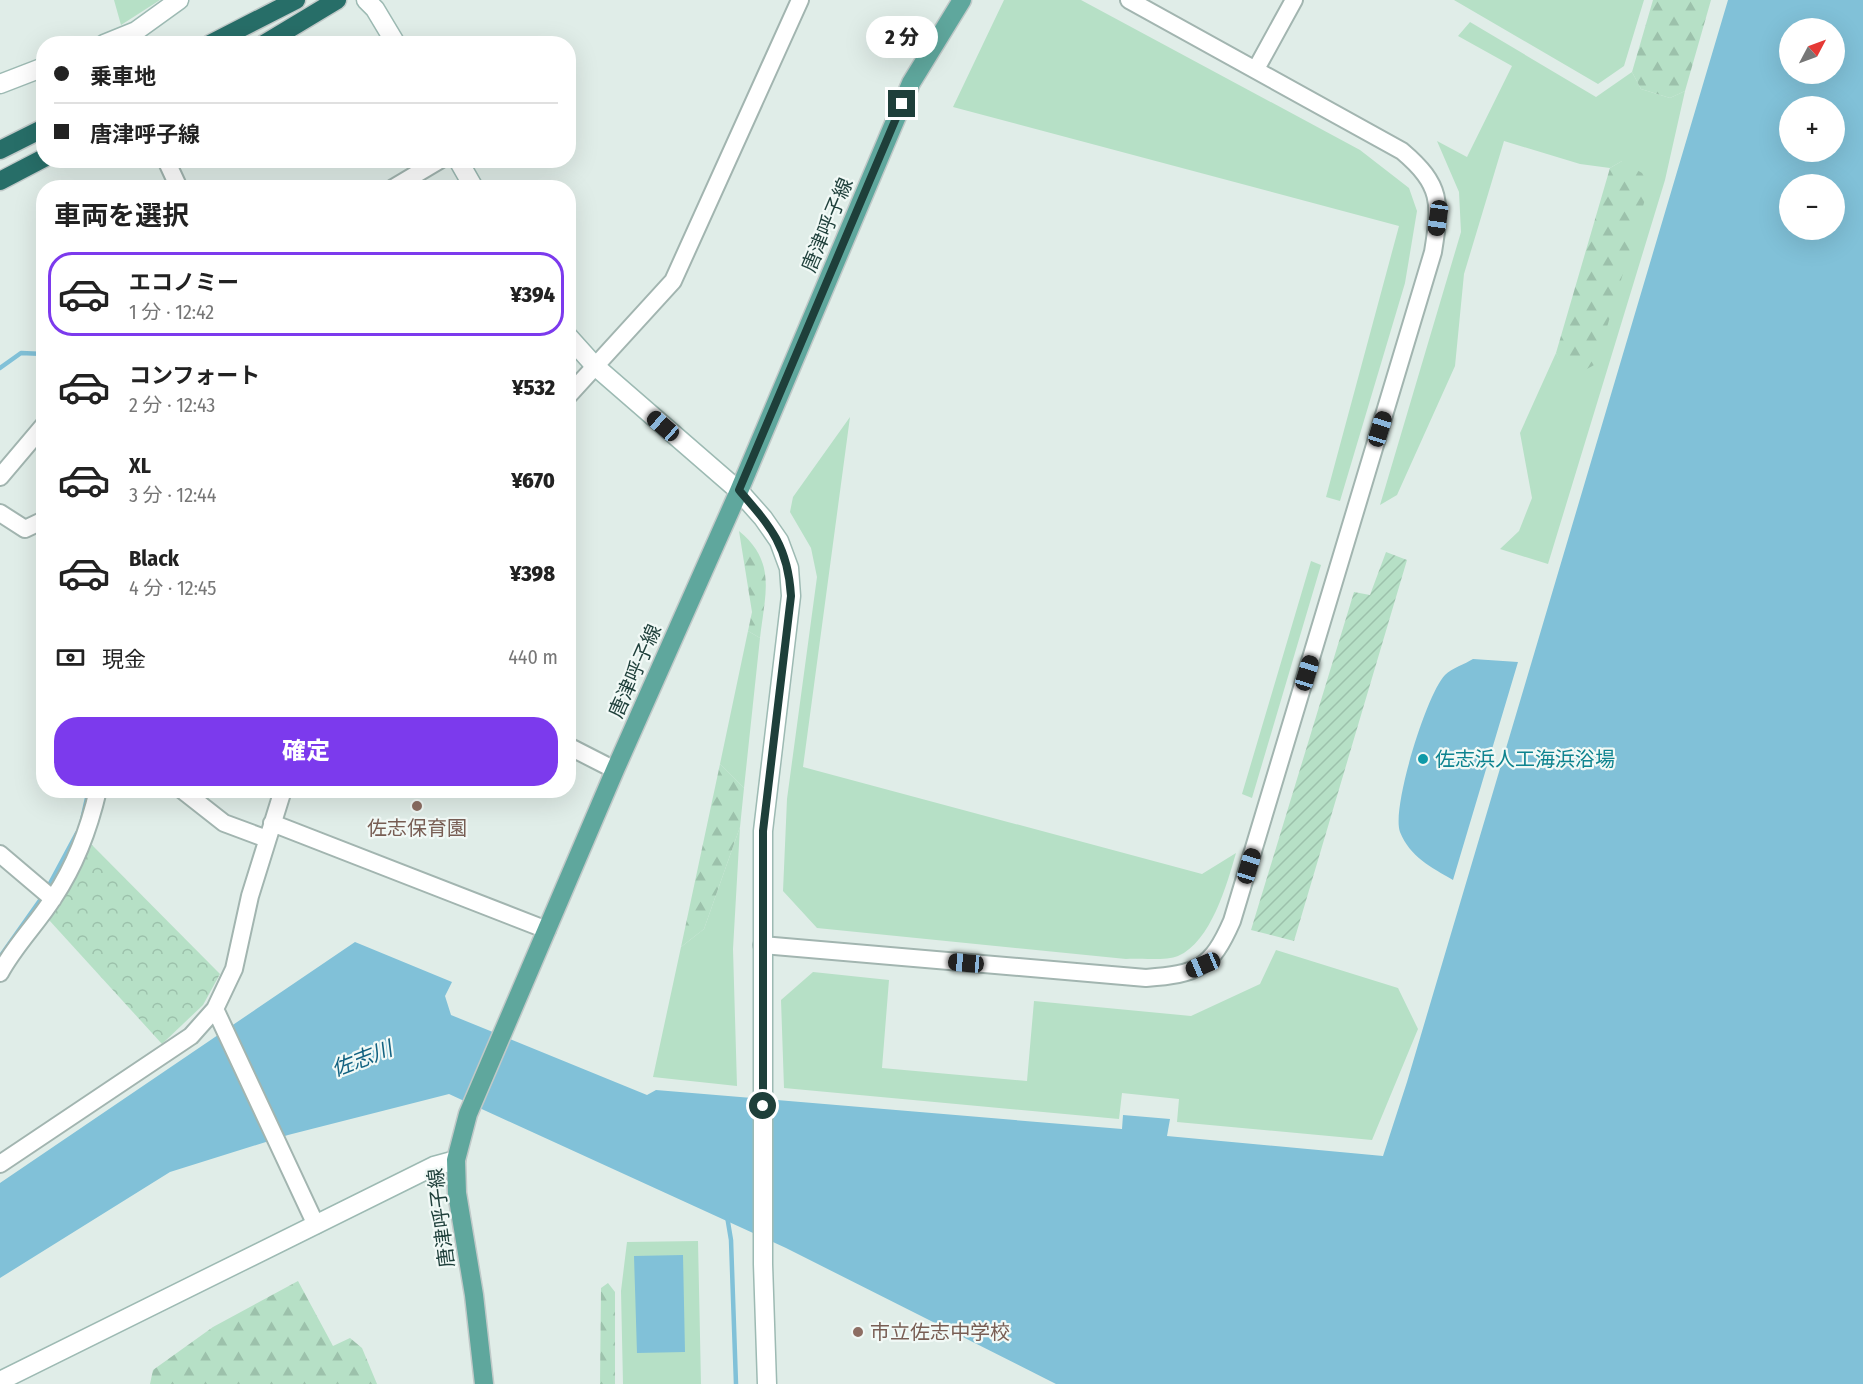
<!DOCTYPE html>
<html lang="ja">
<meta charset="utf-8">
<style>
:root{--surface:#fff;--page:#f2f2f2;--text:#222;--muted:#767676;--line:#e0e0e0;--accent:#7c3aed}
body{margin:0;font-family:"Fira Sans Condensed","Noto Sans JP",sans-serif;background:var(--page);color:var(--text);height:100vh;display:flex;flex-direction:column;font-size:22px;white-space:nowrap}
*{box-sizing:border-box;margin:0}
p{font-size:20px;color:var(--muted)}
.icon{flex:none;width:33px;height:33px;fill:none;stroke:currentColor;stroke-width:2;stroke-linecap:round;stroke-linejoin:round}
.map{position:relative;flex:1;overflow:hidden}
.sheet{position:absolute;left:36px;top:180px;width:540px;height:618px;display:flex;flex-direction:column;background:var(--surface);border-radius:24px;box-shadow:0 6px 24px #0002}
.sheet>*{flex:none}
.hud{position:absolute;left:36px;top:36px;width:540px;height:132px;border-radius:24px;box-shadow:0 6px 24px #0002;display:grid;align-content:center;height:132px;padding:0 18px;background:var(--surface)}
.needle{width:39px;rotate:49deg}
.buttons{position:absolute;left:1779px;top:18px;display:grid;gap:12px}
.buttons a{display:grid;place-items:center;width:66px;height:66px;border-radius:50%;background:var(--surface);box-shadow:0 6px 24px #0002;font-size:30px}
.end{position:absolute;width:27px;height:27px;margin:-14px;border:8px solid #1e3f3a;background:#fff;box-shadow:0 0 0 3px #fff}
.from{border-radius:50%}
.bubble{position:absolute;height:42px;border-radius:21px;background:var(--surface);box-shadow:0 6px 24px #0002;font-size:20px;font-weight:800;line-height:42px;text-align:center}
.car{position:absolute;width:18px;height:36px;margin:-18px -9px;border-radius:8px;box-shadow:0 0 4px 2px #0007;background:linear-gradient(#222 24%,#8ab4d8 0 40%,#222 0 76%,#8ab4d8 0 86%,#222 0)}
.hud b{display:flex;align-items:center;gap:21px;height:57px;font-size:22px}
.hud b+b{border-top:2px solid var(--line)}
.hud i{width:15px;height:15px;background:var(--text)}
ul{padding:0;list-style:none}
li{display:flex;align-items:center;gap:18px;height:84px;margin:0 12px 9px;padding:0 6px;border:3px solid transparent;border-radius:24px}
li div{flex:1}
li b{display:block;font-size:22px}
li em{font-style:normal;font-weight:800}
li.current{border-color:var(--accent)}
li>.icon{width:54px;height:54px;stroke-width:1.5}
h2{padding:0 18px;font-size:27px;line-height:72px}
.pay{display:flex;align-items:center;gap:15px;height:66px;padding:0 18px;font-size:22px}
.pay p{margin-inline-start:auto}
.cta{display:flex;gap:12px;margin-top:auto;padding:12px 18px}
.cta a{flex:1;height:69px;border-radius:24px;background:var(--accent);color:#fff;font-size:24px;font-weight:800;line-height:69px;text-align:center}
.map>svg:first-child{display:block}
</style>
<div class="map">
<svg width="1863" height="1384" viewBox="0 0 1863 1384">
<defs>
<pattern id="forest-firs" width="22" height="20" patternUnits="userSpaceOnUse" patternTransform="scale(1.5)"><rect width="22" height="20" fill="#b6e0c6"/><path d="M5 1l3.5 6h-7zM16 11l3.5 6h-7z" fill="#9cc1ab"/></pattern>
<pattern id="park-crowns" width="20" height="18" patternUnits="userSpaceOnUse" patternTransform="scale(1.5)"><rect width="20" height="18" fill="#b6e0c6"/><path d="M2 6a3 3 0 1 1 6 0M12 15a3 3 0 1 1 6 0" fill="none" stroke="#9cc1ab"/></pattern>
<pattern id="garden-furrows" width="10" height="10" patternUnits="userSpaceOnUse" patternTransform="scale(1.5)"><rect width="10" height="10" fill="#b6e0c6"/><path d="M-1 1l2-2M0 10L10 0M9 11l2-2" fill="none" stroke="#9cc1ab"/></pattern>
</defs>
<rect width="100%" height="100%" fill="#e0ede8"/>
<!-- grass -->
<path fill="#b6e0c6" d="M114,0H160L121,25Z
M1004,0H1081L1360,150L1409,188L1417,211L1405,283L1340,501L1326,497L1399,226L953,107Z
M1454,0H1644L1624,66L1598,84Z
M1470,22L1596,97L1632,72L1641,89L1670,98L1685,91L1665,180L1548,564L1500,549L1519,531L1532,498L1520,433L1556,353L1562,363L1622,161L1610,168L1580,164L1504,141L1464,274L1455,366L1397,495L1380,505L1461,232L1459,192L1437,141L1467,157L1512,66L1458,36Z
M850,417L803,767L1202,874L1236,853C1227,884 1211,942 1178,956C1167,961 1139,958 1126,959L817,928L783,891L787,799L817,577L811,548L790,512L793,497Z
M1311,561L1321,565L1252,798L1242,794Z
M748,631L760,638L744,788L720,764Z
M740,827L733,949L737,1086L653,1077L681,947L704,929Z
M1276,950L1398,988L1418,1029L1372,1140L1177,1122L1179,1099L1122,1093L1119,1119L784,1088L781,1000L813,972L889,980L882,1068L1027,1081L1034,1001L1191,1016L1260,984Z
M698,1241L701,1384H623L621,1291L627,1242Z"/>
<!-- forest -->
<path fill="url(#forest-firs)" d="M1653,0H1711L1685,91L1670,98L1641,89L1632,72Z
M1622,161L1642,173L1649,186L1596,364L1585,370L1561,363L1556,353L1610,168Z
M739,531C777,562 765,594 760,638L748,631L752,612Z
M720,764L744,788L740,827L704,929L681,947Z
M298,1281L333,1346L350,1338L362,1348L377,1384H150L153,1370L213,1327Z
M608,1283L615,1292V1384H600L601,1288Z"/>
<!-- park -->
<path fill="url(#park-crowns)" d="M90,843L220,974L203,1005L162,1044L49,920Z"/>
<!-- garden -->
<path fill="url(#garden-furrows)" d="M1386,552L1407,560L1294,941L1251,930L1354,592L1370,595Z"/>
<!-- water -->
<path fill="#81c1d8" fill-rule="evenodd" d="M1728,0H1863V1384H1056L786,1248L449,1094L288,1135L170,1172L0,1278V1183L355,942L452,982L445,996L451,1015L647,1095L656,1090L1122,1129L1123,1115L1170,1119L1167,1136L1383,1156L1407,1082ZM1790,28H1834V74H1790ZM1790,106H1834V152H1790ZM1790,184H1834V230H1790Z
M1473,659L1518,662L1453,880C1431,867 1410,857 1400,832C1391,808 1427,693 1445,675C1452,668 1465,664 1473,659Z
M683,1255L685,1352L637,1353L634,1256Z"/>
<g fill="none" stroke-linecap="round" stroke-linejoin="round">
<!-- stream -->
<path stroke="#81c1d8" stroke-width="4.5" d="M0,368L21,353L44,354
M82,820L87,798L85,790
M47,889L77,833
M0,957L43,896
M727,1216L731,1240L736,1384"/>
<defs>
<path id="street" d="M1256,69L1294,0
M166,160L179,188
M393,188L440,160
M568,396L673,281L800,0
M0,477L44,425
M0,513L25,529L44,520
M568,746L615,770
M182,790L224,823L267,839
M272,823L547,930
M0,854L53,899
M762,945L1146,978C1197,974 1211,969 1232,921L1433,252C1441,203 1442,185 1402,151L1129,0
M0,973C15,945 37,924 54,897C76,864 89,829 98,790
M215,1009L316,1225
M0,1164L191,1036L215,1009L234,969L250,896L283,790"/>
<path id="secondary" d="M366,0L375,9L396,44
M104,44L136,31L179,0
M0,84L44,67
M458,160L474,188
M568,336L595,366L739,491L763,518L779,541L789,568L791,596L763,831V1264L767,1384
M0,1381L434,1166L456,1160"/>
<path id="primary" d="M484,1384L474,1295L457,1193L456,1160L468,1114L615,770L739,491L911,83L962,0"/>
<path id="highway" d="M210,44L296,0
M264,44L337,0
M0,150L44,128
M0,181L44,158"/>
</defs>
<!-- street casing -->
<use href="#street" stroke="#a2b5b0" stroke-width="20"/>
<!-- secondary casing -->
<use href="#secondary" stroke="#9dbab3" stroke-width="21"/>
<!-- primary casing -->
<use href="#primary" stroke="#c0c9c8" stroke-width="21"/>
<!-- highway casing -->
<use href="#highway" stroke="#c0c9c8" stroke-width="21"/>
<!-- street -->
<use href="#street" stroke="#fff" stroke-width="16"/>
<!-- secondary -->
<use href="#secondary" stroke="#fff" stroke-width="18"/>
<!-- primary -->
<use href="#primary" stroke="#5fa79d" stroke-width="18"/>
<!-- highway -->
<use href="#highway" stroke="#276e68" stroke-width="18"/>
</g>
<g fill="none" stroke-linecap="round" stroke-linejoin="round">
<!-- route -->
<path stroke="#1e3f3a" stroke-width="8" d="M763,1106V831L791,596C788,546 771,527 739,490L902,104"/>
</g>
<!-- markers -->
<circle fill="#0f9aa8" stroke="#f1f9f6" stroke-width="2" cx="1423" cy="759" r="6"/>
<g fill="#8d6e63" stroke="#f1f9f6" stroke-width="2">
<circle cx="417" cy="806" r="6"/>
<circle cx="858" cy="1332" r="6"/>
</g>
<g text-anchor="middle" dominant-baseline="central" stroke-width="4.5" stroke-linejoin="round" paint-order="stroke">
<!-- street labels -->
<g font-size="20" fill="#1e3f3a" stroke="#f1f9f6">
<text transform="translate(827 225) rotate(-67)">唐津呼子線</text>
<text transform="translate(635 671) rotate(-66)">唐津呼子線</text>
<text transform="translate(441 1218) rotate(-97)">唐津呼子線</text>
</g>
<!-- culture labels -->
<g font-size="20" fill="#0d838f" stroke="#f1f9f6" text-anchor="start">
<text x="1435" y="759">佐志浜人工海浜浴場</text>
</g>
<!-- education labels -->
<g font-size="20" fill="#785e54" stroke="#f1f9f6">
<text x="417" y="828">佐志保育園</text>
<text x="870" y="1332" text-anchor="start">市立佐志中学校</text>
</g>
<!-- water labels -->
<g font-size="21" font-style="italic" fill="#126281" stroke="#f1f9f6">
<text transform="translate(362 1059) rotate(-21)">佐志川</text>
</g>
</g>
</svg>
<div class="buttons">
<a><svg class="needle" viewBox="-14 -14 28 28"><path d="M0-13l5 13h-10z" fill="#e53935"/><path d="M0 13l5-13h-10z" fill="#767676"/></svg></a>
<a>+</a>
<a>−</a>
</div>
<i class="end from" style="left:763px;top:1106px"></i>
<i class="end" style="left:902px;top:104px"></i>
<div class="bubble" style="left:866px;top:16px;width:72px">2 分</div>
<i class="car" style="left:1438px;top:218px;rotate:188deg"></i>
<i class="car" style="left:663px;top:426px;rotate:311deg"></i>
<i class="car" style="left:1380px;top:429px;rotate:17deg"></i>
<i class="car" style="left:1307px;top:673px;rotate:17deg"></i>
<i class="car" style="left:1249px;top:866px;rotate:17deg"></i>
<i class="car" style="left:966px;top:963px;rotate:275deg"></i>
<i class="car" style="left:1203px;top:965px;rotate:247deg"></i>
<div class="hud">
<b><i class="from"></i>乗車地</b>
<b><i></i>唐津呼子線</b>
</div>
<section class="sheet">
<h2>車両を選択</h2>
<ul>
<li class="current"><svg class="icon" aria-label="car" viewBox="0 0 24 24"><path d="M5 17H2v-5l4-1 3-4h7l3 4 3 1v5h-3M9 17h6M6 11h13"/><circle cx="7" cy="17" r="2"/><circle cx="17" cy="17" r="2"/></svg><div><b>エコノミー</b><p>1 分 · 12:42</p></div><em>¥394</em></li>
<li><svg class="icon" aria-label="car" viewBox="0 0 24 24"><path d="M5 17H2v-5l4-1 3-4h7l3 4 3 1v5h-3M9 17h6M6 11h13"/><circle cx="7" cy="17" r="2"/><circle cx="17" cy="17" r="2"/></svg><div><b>コンフォート</b><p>2 分 · 12:43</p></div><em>¥532</em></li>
<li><svg class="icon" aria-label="car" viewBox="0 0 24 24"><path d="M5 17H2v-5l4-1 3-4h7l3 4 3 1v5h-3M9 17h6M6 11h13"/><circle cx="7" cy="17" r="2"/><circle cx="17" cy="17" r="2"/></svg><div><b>XL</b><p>3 分 · 12:44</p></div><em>¥670</em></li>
<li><svg class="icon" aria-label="car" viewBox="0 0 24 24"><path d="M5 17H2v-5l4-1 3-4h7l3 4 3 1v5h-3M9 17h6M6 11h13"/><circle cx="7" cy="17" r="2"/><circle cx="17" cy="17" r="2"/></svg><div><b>Black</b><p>4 分 · 12:45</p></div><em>¥398</em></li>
</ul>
<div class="pay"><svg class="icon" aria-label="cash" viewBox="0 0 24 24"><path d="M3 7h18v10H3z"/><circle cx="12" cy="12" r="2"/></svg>現金<p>440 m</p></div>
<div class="cta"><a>確定</a></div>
</section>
</div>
